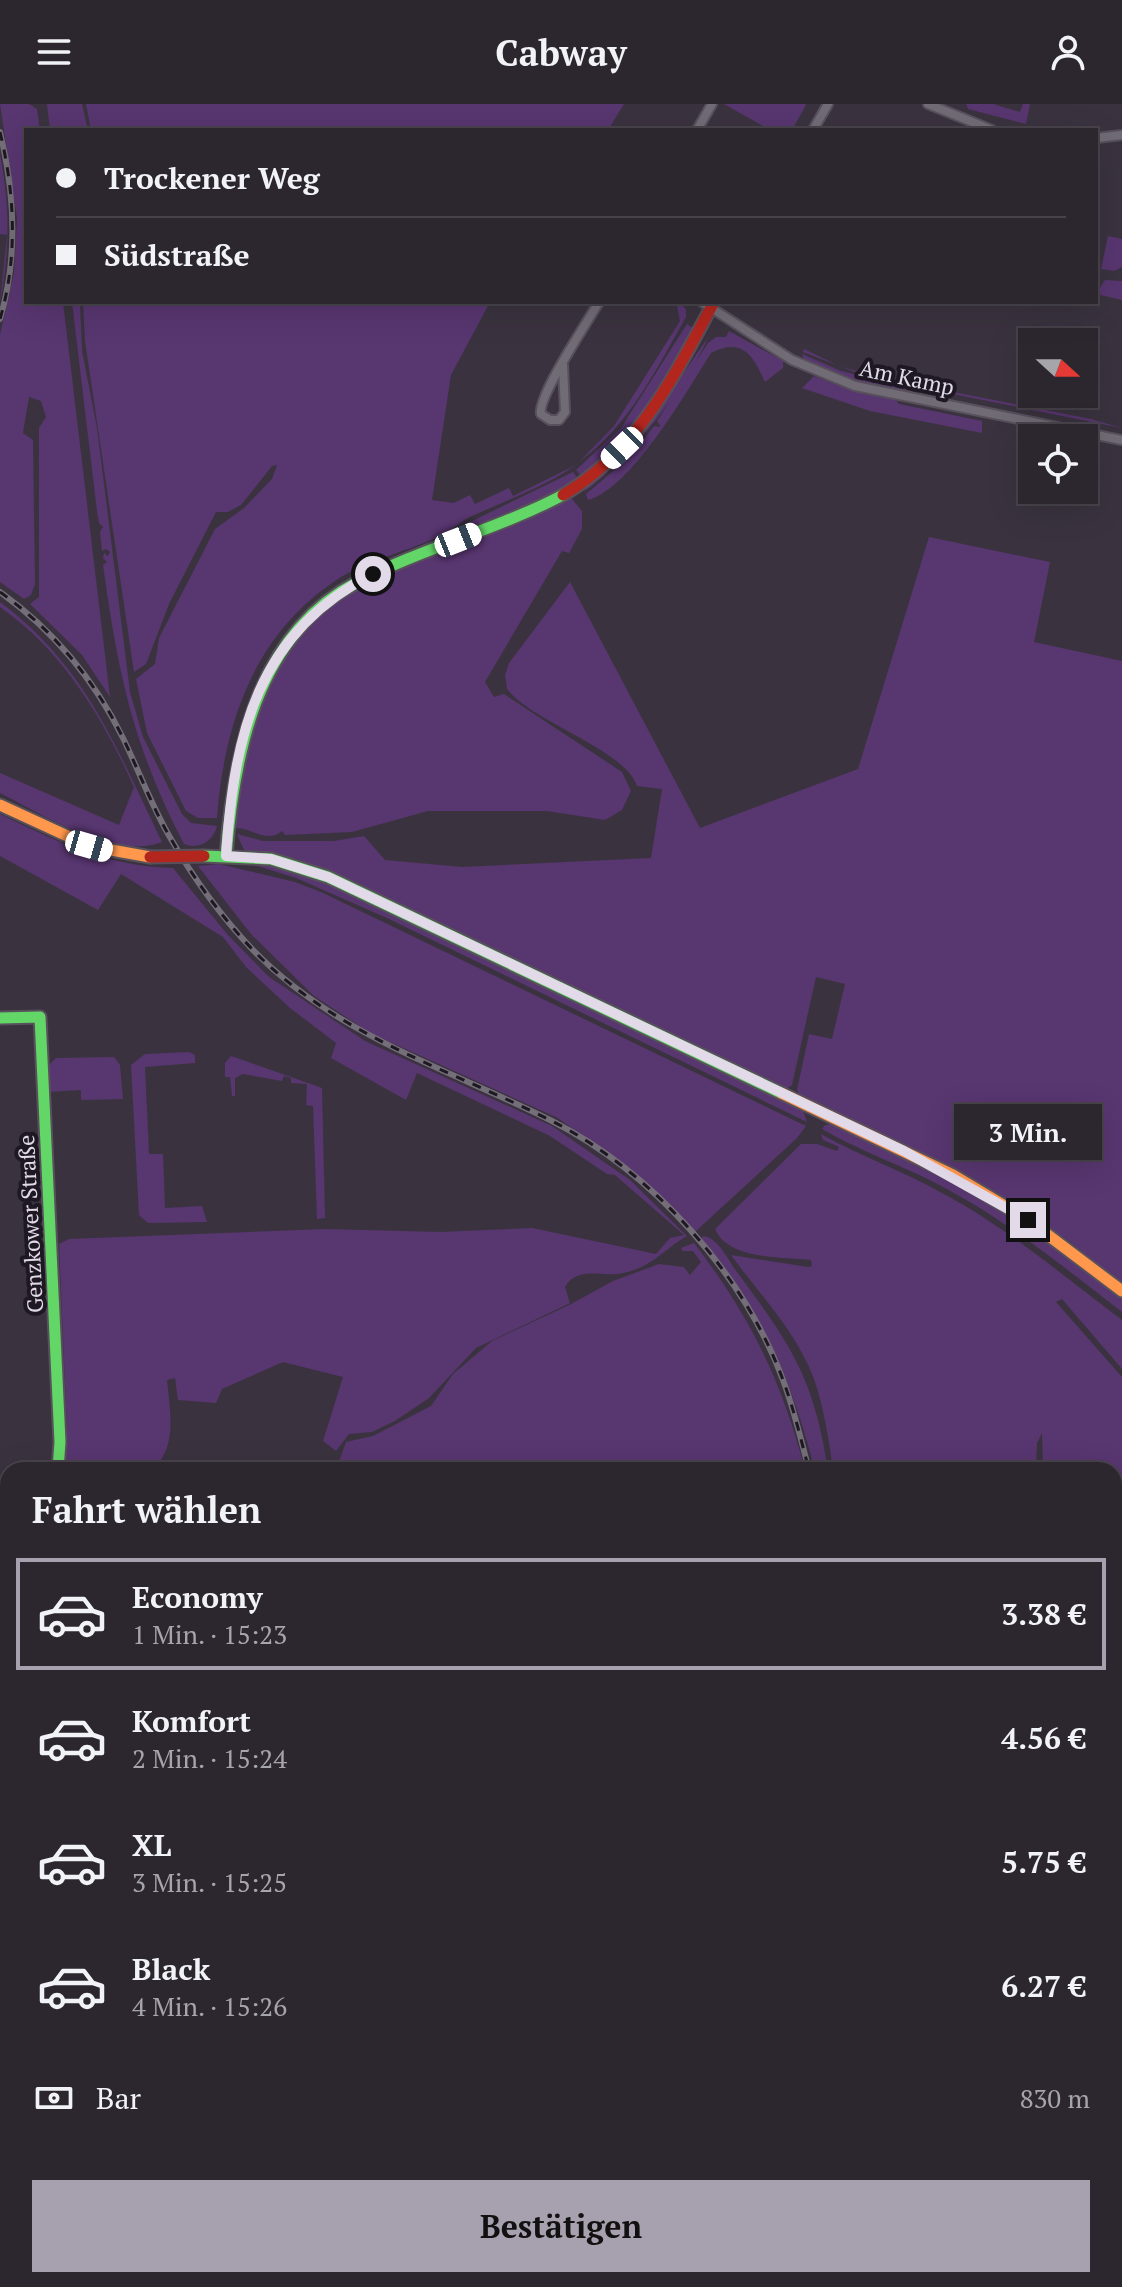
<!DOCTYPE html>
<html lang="de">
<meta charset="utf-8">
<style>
:root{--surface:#2c262f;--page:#38323b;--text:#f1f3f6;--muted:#a6a5aa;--line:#48434b;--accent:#a7a0ae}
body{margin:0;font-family:"PT Serif",serif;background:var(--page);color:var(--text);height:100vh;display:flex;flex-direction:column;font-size:30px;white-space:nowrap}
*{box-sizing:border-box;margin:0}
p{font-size:26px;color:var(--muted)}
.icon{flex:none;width:44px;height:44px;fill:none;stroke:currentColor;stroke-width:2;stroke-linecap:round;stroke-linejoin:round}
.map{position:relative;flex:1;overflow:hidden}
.drawer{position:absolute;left:0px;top:1358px;width:1122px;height:826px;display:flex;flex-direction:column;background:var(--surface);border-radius:24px 24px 0 0;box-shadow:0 8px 32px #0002,0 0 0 2px var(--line)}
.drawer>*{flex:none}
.top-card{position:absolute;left:24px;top:24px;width:1074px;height:176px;border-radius:0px;box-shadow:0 8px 32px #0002,0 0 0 2px var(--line);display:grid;align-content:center;height:176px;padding:0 32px;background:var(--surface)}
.needle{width:52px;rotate:111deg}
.buttons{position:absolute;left:1018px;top:224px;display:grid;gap:16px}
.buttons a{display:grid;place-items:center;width:80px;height:80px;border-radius:0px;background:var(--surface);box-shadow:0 8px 32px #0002,0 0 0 2px var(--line);font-size:40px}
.end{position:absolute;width:36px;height:36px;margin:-18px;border:10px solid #e2dae9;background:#111;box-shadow:0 0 0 4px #111}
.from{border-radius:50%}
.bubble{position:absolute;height:56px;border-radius:0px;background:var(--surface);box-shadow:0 8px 32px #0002,0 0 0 2px var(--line);font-size:26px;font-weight:700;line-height:56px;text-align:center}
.car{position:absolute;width:24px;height:48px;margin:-24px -12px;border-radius:10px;box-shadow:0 0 6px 2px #0007;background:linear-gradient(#fff 24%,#345 0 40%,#fff 0 76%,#345 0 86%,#fff 0)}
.top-card b{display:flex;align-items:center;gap:28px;height:76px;font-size:30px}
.top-card b+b{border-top:2px solid var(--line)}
.top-card i{width:20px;height:20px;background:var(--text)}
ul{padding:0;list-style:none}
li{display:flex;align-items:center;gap:24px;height:112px;margin:0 16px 12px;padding:0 16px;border:4px solid transparent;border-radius:0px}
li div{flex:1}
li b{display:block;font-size:30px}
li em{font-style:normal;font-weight:700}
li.selected{border-color:var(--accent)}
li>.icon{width:72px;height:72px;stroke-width:1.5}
h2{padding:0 32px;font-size:36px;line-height:96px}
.pay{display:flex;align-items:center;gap:20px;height:88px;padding:0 32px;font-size:30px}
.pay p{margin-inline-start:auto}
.button{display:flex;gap:16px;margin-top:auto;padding:16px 32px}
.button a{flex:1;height:92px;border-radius:0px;background:var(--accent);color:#111;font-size:32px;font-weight:700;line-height:92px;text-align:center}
header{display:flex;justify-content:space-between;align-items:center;height:104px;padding:0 32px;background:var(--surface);font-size:36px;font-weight:700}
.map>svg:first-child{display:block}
</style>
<header><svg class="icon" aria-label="menu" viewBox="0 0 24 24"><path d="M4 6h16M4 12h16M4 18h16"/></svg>Cabway<svg class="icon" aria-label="person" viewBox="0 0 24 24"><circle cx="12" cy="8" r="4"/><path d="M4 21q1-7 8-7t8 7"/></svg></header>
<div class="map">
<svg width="1122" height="2183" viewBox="0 0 1122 2183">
<rect width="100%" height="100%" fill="#3a333f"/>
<!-- green -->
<path fill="#583670" d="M0,0H29L37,5L40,26H26V198H63L110,593L82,551L30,500L39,493V324L46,313L41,297L29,293L23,329L33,336L35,480L31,491L24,495L0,478V231L14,169L17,114Z
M47,0H82L88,26H50Z
M86,0H624L608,26H189L187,23L91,26Z
M724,0H805L806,1L792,26H770Z
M966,0H993L1020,8L1023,0H1030L1026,20L968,5Z
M0,50C10,101 10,148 0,199L7,131L0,130Z
M1108,132L1122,135V163L1114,167L1101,165Z
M1105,176L1122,177V196L1096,190Z
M72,198H80L82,247L97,324L130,588L143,633L182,710L191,719L217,722C214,737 198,746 184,740C133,642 118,569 103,461L107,458L103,454L104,449L108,452L110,448L106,445L102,447L100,428L103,423L99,419L97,407Z
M83,198H490L451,271L432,396L454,399L470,391L475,400L509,384L513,392L576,361C544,383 507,396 472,412C462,416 455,424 446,429C412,447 369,454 335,477C253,532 224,621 217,714H198L186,707L147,629L136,575L155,560L159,534L215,425L244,404L272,375L277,361L272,362L241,401L228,408H216L169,500L146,560L134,568L85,237Z
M680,199L686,205V213C657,264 628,323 580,357L614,322L680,217L677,203Z
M687,220L693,224L692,228L634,321L581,372L576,366L621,324Z
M729,227L783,257V264L765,278C753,252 743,233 711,249C687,287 631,385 588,396L586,390L632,351L654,322L661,323L657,317L708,239L716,233H726Z
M709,232C683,288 633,350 583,389L676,280Z
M804,245L839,262L881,274L1091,315L1122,324L868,273L803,248Z
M802,250L841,267L908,284L903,288C868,280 836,273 804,257Z
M814,272L854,287L895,295L899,300L982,317V329L870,307L802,284Z
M573,368L578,375L537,398L443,437L468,419Z
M569,391L582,407V425L569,449L562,447L485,578L494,593L504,590L622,668L631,687L622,706L605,716L547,707H428L352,728L285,731L282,727C266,740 253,724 236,724C242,621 268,545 355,484Z
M929,433L1050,458L1034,538L1122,557V1180L1069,1137L996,1088L801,992L797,986L809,930L832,935L845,880L816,873L792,981L785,986L332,769L297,755L244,746L237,730L263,737H334L364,732L385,756L462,763L651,754L662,685L637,682C626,646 532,618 507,585L505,571L509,559L570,478L700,724L858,665Z
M0,498C87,563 116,644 162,738C114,757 42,710 0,689V669L119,721L134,683C102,613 64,548 0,503Z
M0,710C57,738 110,763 173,764L227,830L269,873L365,937L552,1022L630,1076L687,1132C664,1145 653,1163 623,1169C603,1174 578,1161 565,1183L570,1199L476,1244L429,1294L395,1317L372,1328L349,1330L336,1347L323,1337L343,1273L283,1258L222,1285L216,1299L178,1296L175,1274L167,1276C170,1307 178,1343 152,1366H62L67,1325L59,1140L69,1135L325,1125L441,1128L532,1124L656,1150L670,1134L684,1131L615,1071L607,1070L550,1032L417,969L406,996L331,954L336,939L290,904L246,863L223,833L121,770L98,806L0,752Z
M245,758L270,760L326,777L802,1004L807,1018L387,814L296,774Z
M219,760L295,778L321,788L806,1022L797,1034L695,1128L636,1070L558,1014L370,929L314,892L251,830L198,762Z
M189,948L195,951V959L145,963L149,1050H163L165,1104L202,1102L207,1118L148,1119L139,1111L131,961L145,950Z
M231,952L322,984L325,1114L317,1115L313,1002L306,1001L307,980L291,979V974L284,972L282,977L243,970L235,974V992H232L230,973H225V959Z
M114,953L120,961L123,995L81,996V986L48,988V962L56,954Z
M835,1020C938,1069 1036,1119 1122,1194V1208C1065,1164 1009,1118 945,1084C905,1062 861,1048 822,1025L825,1021Z
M821,1030C860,1052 903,1067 942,1089C1008,1124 1063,1172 1122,1216V1265L1062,1195L1056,1198L1122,1273V1391L1114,1412V1366H1043L1042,1329L1037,1339L1036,1366H833C829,1337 824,1303 814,1275C796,1227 760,1191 731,1151L808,1163L812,1162L811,1156C783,1153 728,1156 715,1125L801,1040H817L837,1047L839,1043L823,1036Z
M704,1132C720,1135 730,1160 740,1172C793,1244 814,1276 828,1366H815C790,1271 763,1211 701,1134Z
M694,1139C750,1212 782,1277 805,1366H336L346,1338L373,1332L431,1302L453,1270L492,1237L571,1200L613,1177L659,1160L684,1163L690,1171L701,1158L693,1147H683L681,1144Z
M1122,1407V1545L1114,1534V1428Z
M0,1527L8,1530V1578L0,1591Z
M1114,1545L1122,1556V1703L1114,1710Z
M1122,1710V1770L1114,1777V1717Z
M1122,1782V2183H894L893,2176H1114V1789Z
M0,2099L8,2100V2176H858V2183H0Z"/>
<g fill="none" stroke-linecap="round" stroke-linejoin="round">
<defs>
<path id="street" d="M928,0L992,26
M697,26L712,0
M813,26L828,0
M1096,34L1122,31
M702,198L792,256L855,282L1122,336
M563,261L565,308L559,316H550L541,310C537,293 588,217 599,198
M0,1401L8,1403
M0,1594L8,1591
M0,1665L8,1668
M0,1729L8,1732
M0,1807L8,1784
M0,1858L8,1861
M164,2176L202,2183
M321,2183L343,2176"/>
<path id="fast" d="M204,752L271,755L328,773L781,989
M226,752C234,651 256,531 356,479C422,444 496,426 563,391
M0,914L40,913L60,1338L58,1366"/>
<path id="slow" d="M0,701L89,742L150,753
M781,989L953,1071L1028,1116L1122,1187"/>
<path id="jam" d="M563,391C638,347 674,272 714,198"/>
</defs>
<!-- street casing -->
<use href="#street" stroke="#58515c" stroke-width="12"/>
<!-- fast casing -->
<use href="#fast" stroke="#58515c" stroke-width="15"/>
<!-- slow casing -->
<use href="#slow" stroke="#58515c" stroke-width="15"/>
<!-- jam casing -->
<use href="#jam" stroke="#58515c" stroke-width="15"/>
<!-- street -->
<use href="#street" stroke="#716b75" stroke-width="8"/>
<!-- fast -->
<use href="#fast" stroke="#63d668" stroke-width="11"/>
<!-- slow -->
<use href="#slow" stroke="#ff974d" stroke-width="11"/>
<!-- jam -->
<use href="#jam" stroke="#b3261e" stroke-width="11"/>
<defs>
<path id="rail" d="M0,28C15,90 18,154 0,215
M0,488C53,526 94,575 123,634C139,667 152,703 171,735C194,775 220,811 252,845C336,932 447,964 552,1017C652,1068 744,1170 783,1276C794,1305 801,1336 809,1366
M1114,1783L1122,1776
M860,2176L861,2183
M875,2176L876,2183"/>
</defs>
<!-- rail casing -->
<use href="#rail" stroke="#746e78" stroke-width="6"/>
<!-- rail -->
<use href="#rail" stroke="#1e1823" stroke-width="3" stroke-dasharray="9" stroke-linecap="butt"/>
<defs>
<path id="jam-bridge" d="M150,753L204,752"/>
</defs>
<!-- jam-bridge casing -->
<use href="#jam-bridge" stroke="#58515c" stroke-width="15" stroke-linecap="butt"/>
<!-- jam-bridge -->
<use href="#jam-bridge" stroke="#b3261e" stroke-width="11"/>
</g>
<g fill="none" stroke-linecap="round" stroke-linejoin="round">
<!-- route -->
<path stroke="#e2dae9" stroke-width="10" d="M373,470C257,528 234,632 226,752L271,755L328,773L904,1047L1028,1116"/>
</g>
<g text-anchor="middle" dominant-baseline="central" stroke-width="8" stroke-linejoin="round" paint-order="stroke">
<!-- street labels -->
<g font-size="22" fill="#e2dae9" stroke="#1e1823">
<text transform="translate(907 273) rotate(12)">Am Kamp</text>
<text transform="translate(30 1120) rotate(-93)">Genzkower Straße</text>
</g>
</g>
</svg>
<div class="buttons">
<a><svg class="needle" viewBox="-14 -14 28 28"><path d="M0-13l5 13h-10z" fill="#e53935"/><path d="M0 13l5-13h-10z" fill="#a6a5aa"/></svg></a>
<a><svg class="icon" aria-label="locate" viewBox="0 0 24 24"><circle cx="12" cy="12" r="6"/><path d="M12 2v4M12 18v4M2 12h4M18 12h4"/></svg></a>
</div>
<i class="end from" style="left:373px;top:470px"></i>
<i class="end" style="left:1028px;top:1116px"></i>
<div class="bubble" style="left:954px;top:1000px;width:148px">3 Min.</div>
<i class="car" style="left:622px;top:344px;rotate:226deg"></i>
<i class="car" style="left:458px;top:436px;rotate:68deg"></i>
<i class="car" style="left:89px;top:742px;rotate:106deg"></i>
<div class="top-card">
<b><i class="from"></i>Trockener Weg</b>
<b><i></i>Südstraße</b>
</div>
<section class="drawer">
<h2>Fahrt wählen</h2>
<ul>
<li class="selected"><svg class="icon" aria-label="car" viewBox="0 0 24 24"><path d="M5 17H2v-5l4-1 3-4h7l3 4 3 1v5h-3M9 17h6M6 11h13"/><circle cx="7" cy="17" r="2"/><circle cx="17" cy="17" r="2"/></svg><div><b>Economy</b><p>1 Min. · 15:23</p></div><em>3.38 €</em></li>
<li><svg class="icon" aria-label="car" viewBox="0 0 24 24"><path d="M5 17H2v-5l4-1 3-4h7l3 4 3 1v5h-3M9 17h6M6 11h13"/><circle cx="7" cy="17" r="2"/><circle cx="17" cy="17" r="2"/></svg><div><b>Komfort</b><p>2 Min. · 15:24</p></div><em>4.56 €</em></li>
<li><svg class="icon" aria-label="car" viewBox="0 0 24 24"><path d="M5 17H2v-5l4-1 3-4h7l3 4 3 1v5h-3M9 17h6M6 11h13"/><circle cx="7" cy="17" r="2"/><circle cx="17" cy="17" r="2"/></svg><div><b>XL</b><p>3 Min. · 15:25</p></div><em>5.75 €</em></li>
<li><svg class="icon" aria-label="car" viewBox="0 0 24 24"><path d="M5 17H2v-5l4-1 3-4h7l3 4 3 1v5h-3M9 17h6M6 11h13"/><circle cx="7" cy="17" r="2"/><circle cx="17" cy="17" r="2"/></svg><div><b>Black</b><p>4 Min. · 15:26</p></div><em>6.27 €</em></li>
</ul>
<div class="pay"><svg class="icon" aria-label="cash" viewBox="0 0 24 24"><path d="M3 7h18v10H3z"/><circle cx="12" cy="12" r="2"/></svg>Bar<p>830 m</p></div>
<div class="button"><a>Bestätigen</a></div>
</section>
</div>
